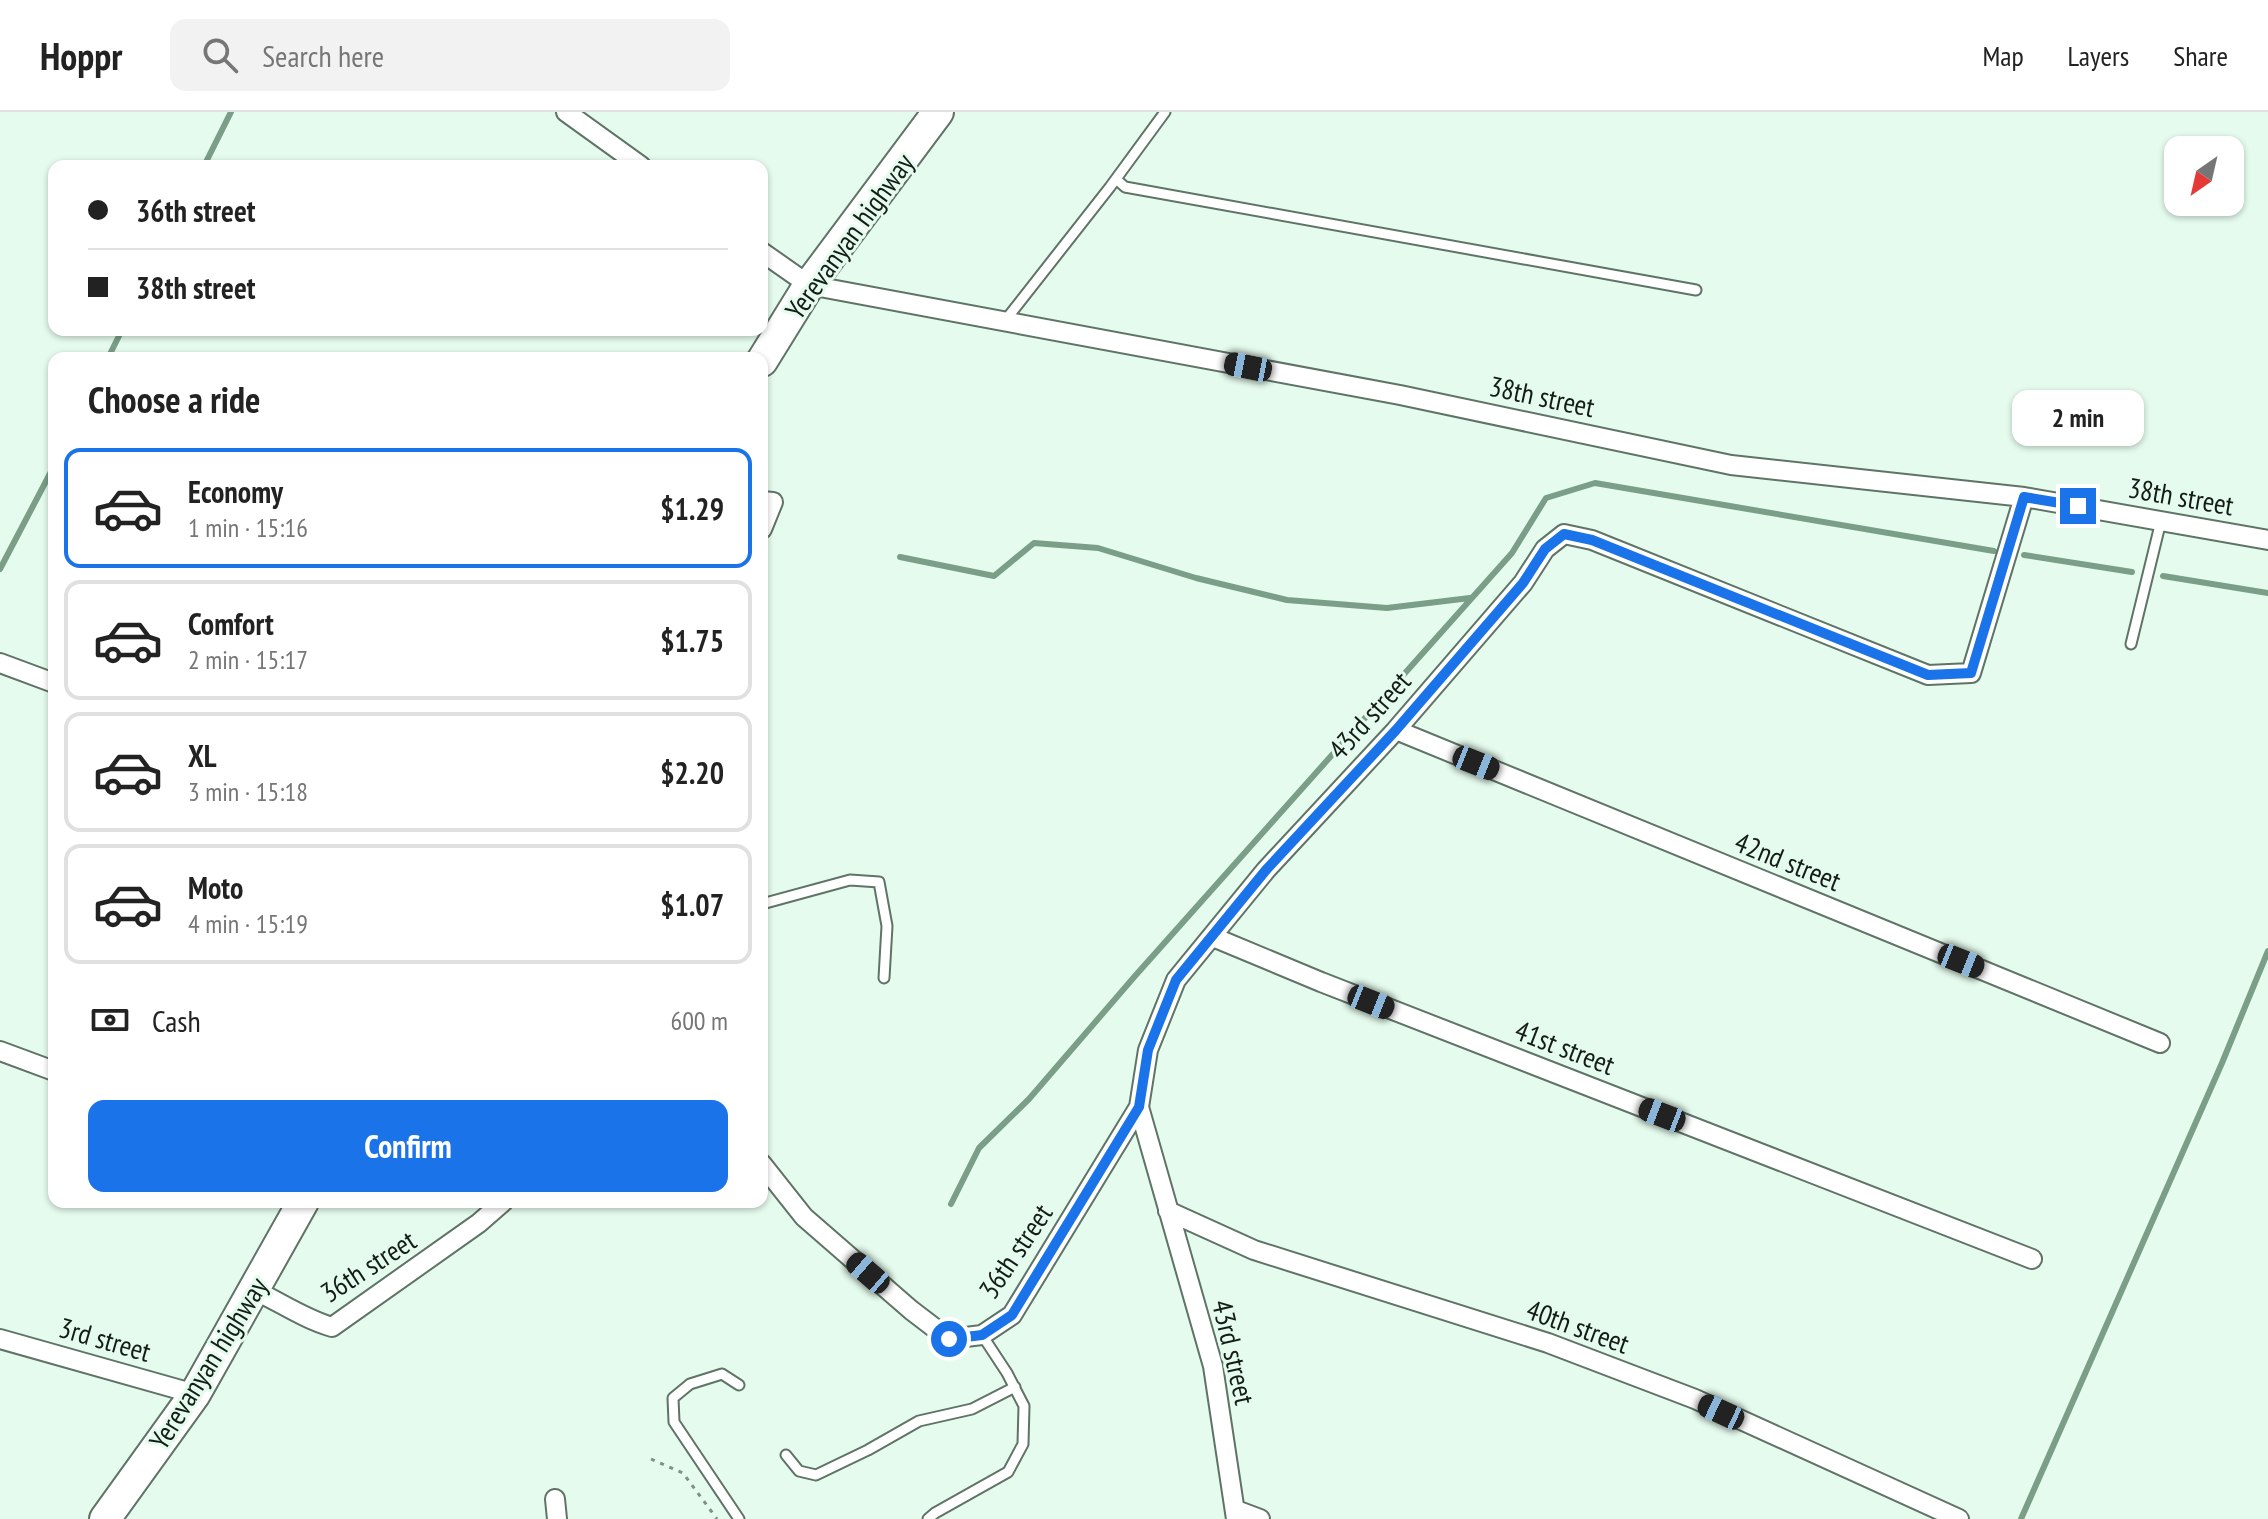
<!DOCTYPE html>
<meta charset="utf-8">
<style>
:root{--surface:#fff;--page:#f2f2f2;--text:#222;--muted:#767676;--line:#e0e0e0;--accent:#1a73e8}
body{margin:0;font-family:"PT Sans Narrow",sans-serif;background:var(--page);color:var(--text);height:100vh;display:flex;flex-direction:column;font-size:30px;white-space:nowrap}
*{box-sizing:border-box;margin:0}
p{font-size:26px;color:var(--muted)}
.icon{flex:none;width:44px;height:44px;fill:none;stroke:currentColor;stroke-width:2;stroke-linecap:round;stroke-linejoin:round}
.map{position:relative;flex:1;overflow:hidden}
.side{position:absolute;left:48px;top:240px;width:720px;height:856px;display:flex;flex-direction:column;background:var(--surface);border-radius:16px;box-shadow:0 2px 6px #0004}
.side>*{flex:none}
.hud{position:absolute;left:48px;top:48px;width:720px;height:176px;border-radius:16px;box-shadow:0 2px 6px #0004;display:grid;align-content:center;height:176px;padding:0 40px;background:var(--surface)}
.needle{width:52px;rotate:214deg}
.fabs{position:absolute;left:2164px;top:24px;display:grid;gap:16px}
.fabs a{display:grid;place-items:center;width:80px;height:80px;border-radius:16px;background:var(--surface);box-shadow:0 2px 6px #0004;font-size:40px}
.end{position:absolute;width:36px;height:36px;margin:-18px;border:10px solid #1a73e8;background:#fff;box-shadow:0 0 0 4px #fff}
.from{border-radius:50%}
.bubble{position:absolute;height:56px;border-radius:16px;background:var(--surface);box-shadow:0 2px 6px #0004;font-size:26px;font-weight:800;line-height:56px;text-align:center}
.car{position:absolute;width:24px;height:48px;margin:-24px -12px;border-radius:10px;box-shadow:0 0 6px 2px #0007;background:linear-gradient(#222 24%,#8ab4d8 0 40%,#222 0 76%,#8ab4d8 0 86%,#222 0)}
.hud b{display:flex;align-items:center;gap:28px;height:76px;font-size:30px}
.hud b+b{border-top:2px solid var(--line)}
.hud i{width:20px;height:20px;background:var(--text)}
ul{padding:0;list-style:none}
li{display:flex;align-items:center;gap:24px;height:120px;margin:0 16px 12px;padding:0 24px;border:4px solid var(--line);border-radius:16px}
li div{flex:1}
li b{display:block;font-size:30px}
li em{font-style:normal;font-weight:800}
li.current{border-color:var(--accent)}
li>.icon{width:72px;height:72px;stroke-width:1.5}
h2{padding:0 40px;font-size:36px;line-height:96px}
.pay{display:flex;align-items:center;gap:20px;height:88px;padding:0 40px;font-size:30px}
.pay p{margin-inline-start:auto}
.button{display:flex;gap:16px;margin-top:auto;padding:16px 40px}
.button a{flex:1;height:92px;border-radius:16px;background:var(--accent);color:#fff;font-size:32px;font-weight:800;line-height:92px;text-align:center}
header{display:flex;align-items:center;gap:48px;box-sizing:border-box;height:112px;padding:0 40px;background:var(--surface);border-bottom:2px solid var(--line)}
header strong{font-size:38px}
nav{display:flex;gap:44px;margin-inline-start:auto;font-size:28px}
.search{width:560px;height:72px;background:var(--page);display:flex;align-items:center;gap:20px;box-sizing:border-box;padding:0 28px;border-radius:16px;color:var(--muted);font-size:30px}
.map>svg:first-child{display:block}
</style>
<header>
<strong>Hoppr</strong>
<div class="search"><svg class="icon" aria-label="search" viewBox="0 0 24 24"><circle cx="10" cy="10" r="6"/><path d="M15 15l6 6"/></svg>Search here</div>
<nav><a>Map</a><a>Layers</a><a>Share</a></nav>
</header>
<div class="map">
<svg width="2268" height="1407" viewBox="0 0 2268 1407">
<rect width="100%" height="100%" fill="#e5fbed"/>
<g fill="none" stroke-linecap="round" stroke-linejoin="round">
<!-- stream -->
<path stroke="#7a9e88" stroke-width="6" d="M204,54L231,0
M108,246L122,218
M2024,443L2132,460
M900,445L994,464L1034,431L1098,436L1196,466L1287,488L1387,496L1470,486
M0,457L54,354
M2163,464L2268,481
M951,1092L979,1036L1029,987L1135,864L1512,441L1546,386L1595,371L1994,439
M2021,1407L2222,951L2268,839"/>
<defs>
<path id="lane" d="M1116,67L1125,75L1696,178
M1004,210L1110,75L1165,0
M2131,532L2161,409
M762,792L850,768L879,770L887,814L884,866
M739,1273L722,1262L690,1272L673,1286L674,1310L739,1407
M786,1343L799,1359L816,1363L868,1338L919,1309L972,1297L1015,1275
M928,1407L935,1401L1008,1360L1023,1332L1024,1294L1007,1261L982,1223"/>
<path id="street" d="M566,0L641,54
M762,140L809,173L1400,283L1731,353L2024,385L2268,428
M762,389L773,390L762,417
M0,551L54,571
M1396,618L2160,931
M1213,825L1321,870L2032,1147
M0,939L54,959
M762,1052L804,1105L911,1198L949,1227L982,1223L1012,1203L1139,995
M1168,1099L1254,1138L1548,1231L1695,1287L1959,1407
M254,1178C280,1190 304,1207 332,1215L479,1111L503,1090
M0,1227L195,1282
M555,1387L557,1407
M1236,1398L1260,1407
M1236,1407L1213,1254L1139,995L1148,938L1176,868L1266,758L1396,618L1523,471L1545,437L1564,422L1592,428L1928,563L1971,561L2024,385"/>
<path id="primary" d="M762,249L809,173L938,0
M105,1407L195,1282L303,1090"/>
</defs>
<!-- lane casing -->
<use href="#lane" stroke="#5f7366" stroke-width="13"/>
<!-- street casing -->
<use href="#street" stroke="#5f7366" stroke-width="22"/>
<!-- primary casing -->
<use href="#primary" stroke="#5f7366" stroke-width="34"/>
<!-- path -->
<path stroke="#819087" stroke-width="3" stroke-dasharray="4 6" stroke-linecap="butt" d="M651,1347L683,1361L717,1407"/>
<!-- lane -->
<use href="#lane" stroke="#fff" stroke-width="9"/>
<!-- street -->
<use href="#street" stroke="#fff" stroke-width="18"/>
<!-- primary -->
<use href="#primary" stroke="#fff" stroke-width="30"/>
</g>
<g fill="none" stroke-linecap="round" stroke-linejoin="round">
<!-- route -->
<path stroke="#1a73e8" stroke-width="10" d="M949,1227L982,1223L1012,1203L1139,995L1148,938L1176,868L1266,758L1396,618L1523,471L1545,437L1564,422L1592,428L1928,563L1971,561L2024,385L2078,394"/>
</g>
<g text-anchor="middle" dominant-baseline="central" stroke-width="6" stroke-linejoin="round" paint-order="stroke">
<!-- street labels -->
<g font-size="28" fill="#141c17" stroke="#e5fbed">
<text transform="translate(849 124) rotate(-54)">Yerevanyan highway</text>
<text transform="translate(1542 284) rotate(12)">38th street</text>
<text transform="translate(2181 384) rotate(10)">38th street</text>
<text transform="translate(1369 603) rotate(-48)">43rd street</text>
<text transform="translate(1788 749) rotate(22)">42nd street</text>
<text transform="translate(1565 935) rotate(21)">41st street</text>
<text transform="translate(1015 1139) rotate(-56)">36th street</text>
<text transform="translate(368 1154) rotate(-33)">36th street</text>
<text transform="translate(1578 1214) rotate(20)">40th street</text>
<text transform="translate(105 1227) rotate(16)">3rd street</text>
<text transform="translate(1234 1240) rotate(77)">43rd street</text>
<text transform="translate(208 1251) rotate(-58)">Yerevanyan highway</text>
</g>
</g>
</svg>
<div class="fabs">
<a><svg class="needle" viewBox="-14 -14 28 28"><path d="M0-13l5 13h-10z" fill="#e53935"/><path d="M0 13l5-13h-10z" fill="#767676"/></svg></a>
</div>
<i class="end from" style="left:949px;top:1227px"></i>
<i class="end" style="left:2078px;top:394px"></i>
<div class="bubble" style="left:2012px;top:278px;width:132px">2 min</div>
<i class="car" style="left:1248px;top:255px;rotate:281deg"></i>
<i class="car" style="left:1476px;top:651px;rotate:112deg"></i>
<i class="car" style="left:1961px;top:849px;rotate:112deg"></i>
<i class="car" style="left:1371px;top:890px;rotate:112deg"></i>
<i class="car" style="left:1662px;top:1003px;rotate:291deg"></i>
<i class="car" style="left:868px;top:1161px;rotate:311deg"></i>
<i class="car" style="left:1721px;top:1300px;rotate:295deg"></i>
<div class="hud">
<b><i class="from"></i>36th street</b>
<b><i></i>38th street</b>
</div>
<section class="side">
<h2>Choose a ride</h2>
<ul>
<li class="current"><svg class="icon" aria-label="car" viewBox="0 0 24 24"><path d="M5 17H2v-5l4-1 3-4h7l3 4 3 1v5h-3M9 17h6M6 11h13"/><circle cx="7" cy="17" r="2"/><circle cx="17" cy="17" r="2"/></svg><div><b>Economy</b><p>1 min · 15:16</p></div><em>$1.29</em></li>
<li><svg class="icon" aria-label="car" viewBox="0 0 24 24"><path d="M5 17H2v-5l4-1 3-4h7l3 4 3 1v5h-3M9 17h6M6 11h13"/><circle cx="7" cy="17" r="2"/><circle cx="17" cy="17" r="2"/></svg><div><b>Comfort</b><p>2 min · 15:17</p></div><em>$1.75</em></li>
<li><svg class="icon" aria-label="car" viewBox="0 0 24 24"><path d="M5 17H2v-5l4-1 3-4h7l3 4 3 1v5h-3M9 17h6M6 11h13"/><circle cx="7" cy="17" r="2"/><circle cx="17" cy="17" r="2"/></svg><div><b>XL</b><p>3 min · 15:18</p></div><em>$2.20</em></li>
<li><svg class="icon" aria-label="car" viewBox="0 0 24 24"><path d="M5 17H2v-5l4-1 3-4h7l3 4 3 1v5h-3M9 17h6M6 11h13"/><circle cx="7" cy="17" r="2"/><circle cx="17" cy="17" r="2"/></svg><div><b>Moto</b><p>4 min · 15:19</p></div><em>$1.07</em></li>
</ul>
<div class="pay"><svg class="icon" aria-label="cash" viewBox="0 0 24 24"><path d="M3 7h18v10H3z"/><circle cx="12" cy="12" r="2"/></svg>Cash<p>600 m</p></div>
<div class="button"><a>Confirm</a></div>
</section>
</div>
